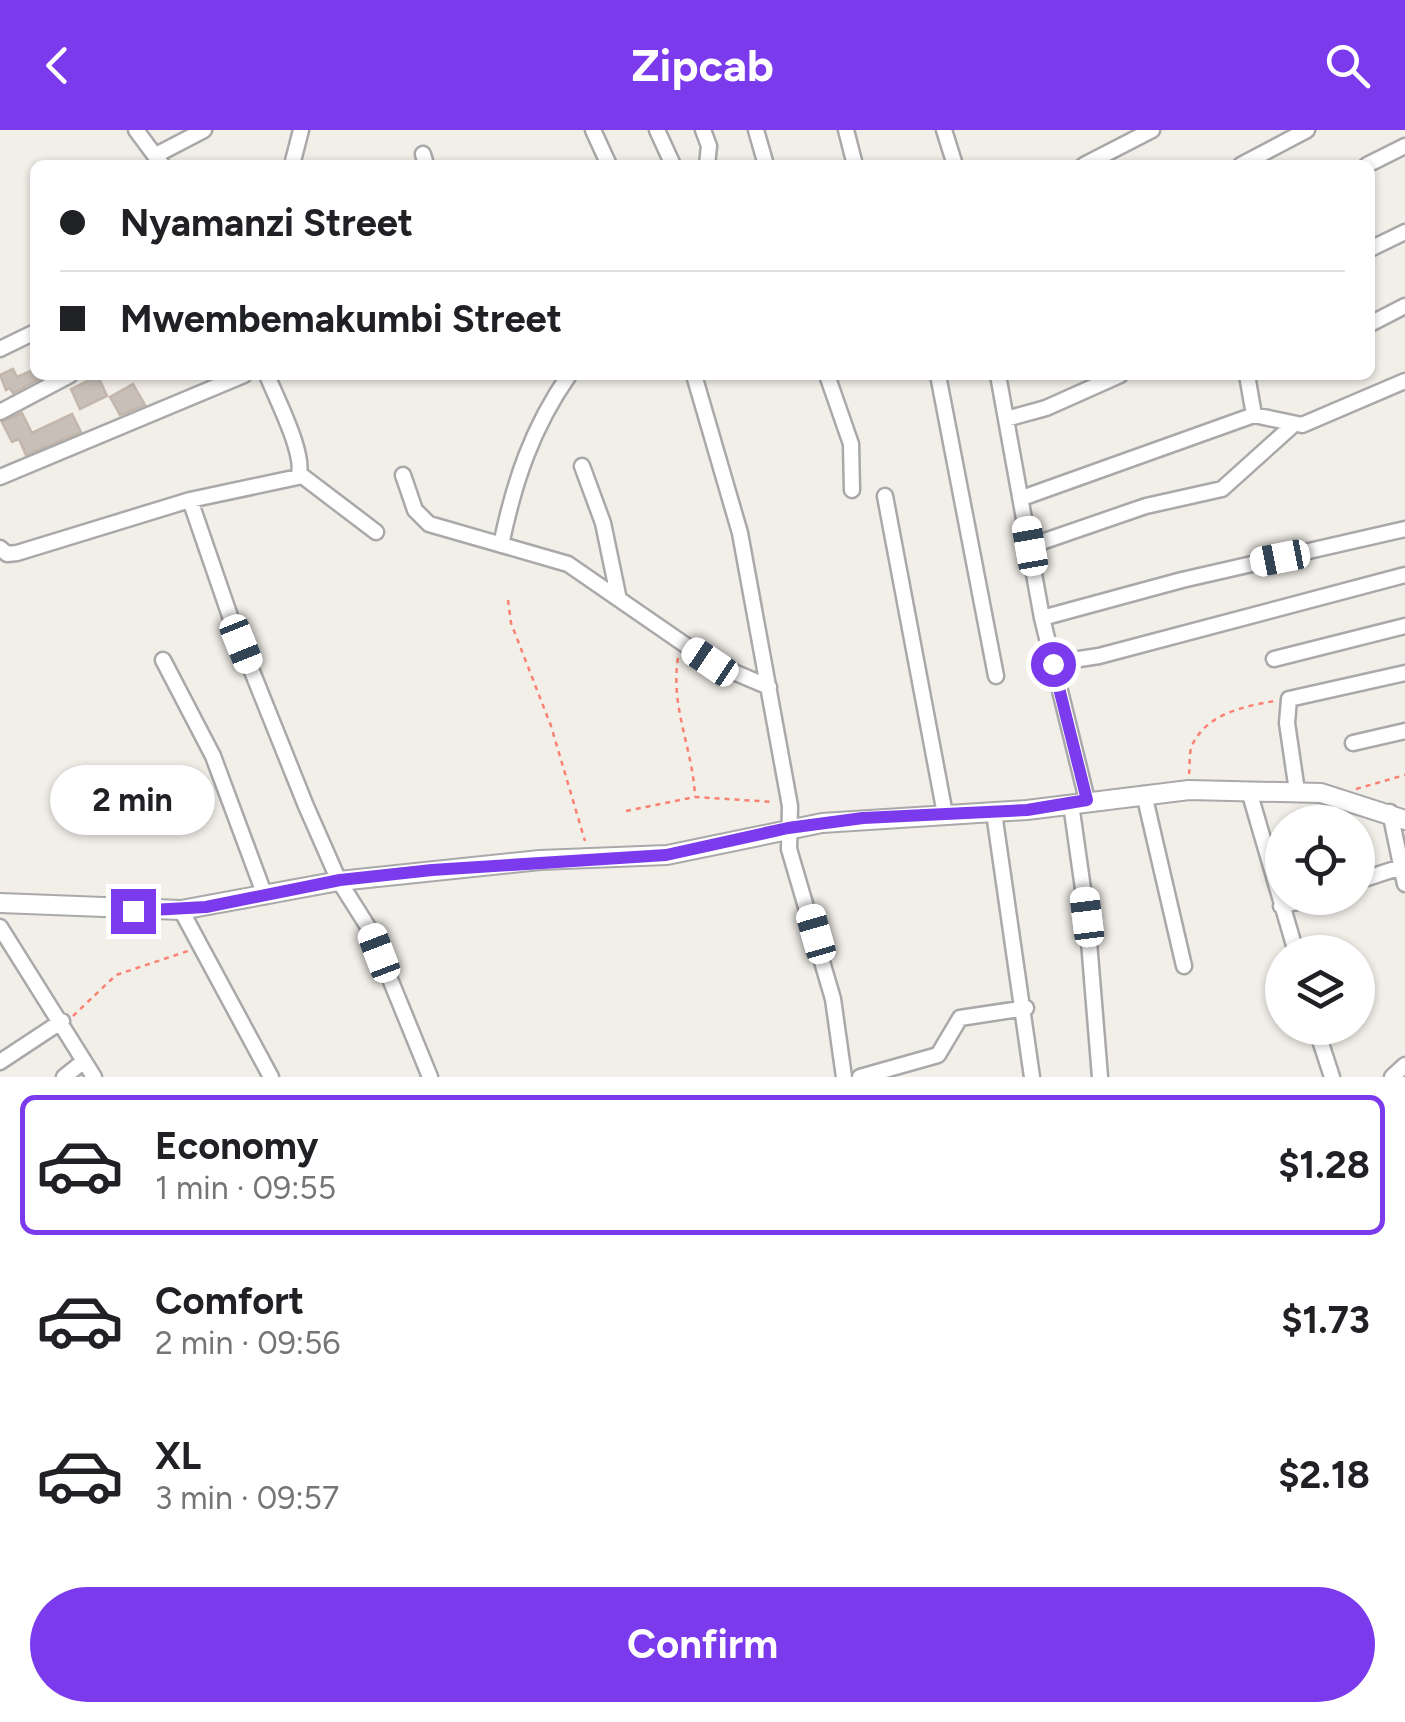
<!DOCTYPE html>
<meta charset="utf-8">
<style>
:root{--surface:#fff;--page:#f2f2f2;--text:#202124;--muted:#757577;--line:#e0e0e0;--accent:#7c3aed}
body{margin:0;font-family:Figtree,sans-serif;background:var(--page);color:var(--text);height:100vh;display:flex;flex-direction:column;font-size:38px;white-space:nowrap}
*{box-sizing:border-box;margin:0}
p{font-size:32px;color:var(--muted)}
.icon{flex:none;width:55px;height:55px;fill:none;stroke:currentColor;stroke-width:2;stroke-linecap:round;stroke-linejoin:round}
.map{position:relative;height:947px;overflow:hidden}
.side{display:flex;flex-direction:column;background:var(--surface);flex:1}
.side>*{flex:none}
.hud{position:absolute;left:30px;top:30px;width:1345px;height:220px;border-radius:15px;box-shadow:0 2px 8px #0004;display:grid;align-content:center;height:220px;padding:0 30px;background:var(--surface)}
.fabs{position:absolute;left:1265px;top:675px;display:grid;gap:20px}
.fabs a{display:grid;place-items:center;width:110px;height:110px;border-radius:50%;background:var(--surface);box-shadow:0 2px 8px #0004;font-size:50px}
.end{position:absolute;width:45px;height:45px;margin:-22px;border:12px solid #7c3aed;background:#fff;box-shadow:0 0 0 5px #fff}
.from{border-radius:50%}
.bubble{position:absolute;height:70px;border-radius:35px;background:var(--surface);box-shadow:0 2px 8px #0004;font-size:32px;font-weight:700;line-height:70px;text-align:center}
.car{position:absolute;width:30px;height:60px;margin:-30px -15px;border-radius:12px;box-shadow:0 0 8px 2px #0007;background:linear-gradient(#fff 24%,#345 0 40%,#fff 0 76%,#345 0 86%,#fff 0)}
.hud b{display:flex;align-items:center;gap:35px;height:95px;font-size:38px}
.hud b+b{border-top:2px solid var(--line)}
.hud i{width:25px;height:25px;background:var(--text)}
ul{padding:18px 0 0;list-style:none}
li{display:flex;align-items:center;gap:30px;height:140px;margin:0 20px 15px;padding:0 10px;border:5px solid transparent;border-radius:15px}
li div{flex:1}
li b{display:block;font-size:38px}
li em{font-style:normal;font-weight:700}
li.selected{border-color:var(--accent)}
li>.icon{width:90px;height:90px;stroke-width:1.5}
.primary-button{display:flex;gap:20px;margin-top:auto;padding:20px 30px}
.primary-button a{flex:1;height:115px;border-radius:60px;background:var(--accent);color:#fff;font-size:40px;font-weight:700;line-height:115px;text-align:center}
header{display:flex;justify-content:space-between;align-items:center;height:130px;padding:0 30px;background:var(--accent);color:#fff;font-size:45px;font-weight:700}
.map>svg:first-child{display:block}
</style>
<header><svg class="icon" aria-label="back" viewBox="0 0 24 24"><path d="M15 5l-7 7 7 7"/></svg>Zipcab<svg class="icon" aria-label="search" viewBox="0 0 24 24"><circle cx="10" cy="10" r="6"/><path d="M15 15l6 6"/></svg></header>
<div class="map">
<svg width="1405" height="947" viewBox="0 0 1405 947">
<rect width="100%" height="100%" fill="#f2efe9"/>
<!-- building -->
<path fill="#c7bfb8" stroke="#c4b6ab" stroke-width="2.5" d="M13,239L17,247L35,239L41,248L13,263L10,258L6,260L0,245Z
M98,246L107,266L80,279L71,259Z
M133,254L145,275L120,285L110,267Z
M22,283L32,303L72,284L81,302L26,325L19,309L12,312L2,292Z"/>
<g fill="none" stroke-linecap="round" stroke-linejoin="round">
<defs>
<path id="minor" d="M136,0L162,35
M593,0L609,35
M657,0L673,35
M703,0L709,16L707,35
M756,0L766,35
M846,0L855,35
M944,0L955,35
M423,24L426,35
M156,25L204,0
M292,35L301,0
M1084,35L1152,0
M1241,35L1307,0
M1367,35L1405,16
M1370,119L1405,102
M1370,194L1405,176
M0,219L35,202
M694,245L740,403L790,676L789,719L833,869L844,947
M827,245L851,314L852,360
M938,245L996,546
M998,245L1042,488L1087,670
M1247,245L1254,285
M0,282L70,245
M1006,289L1046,278L1120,245
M582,336L603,393L618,465
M301,345L376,402
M403,345L415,380L429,394L568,434L710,532L769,557
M0,347L244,245
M885,366L945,684
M1022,368L1254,285L1302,295L1405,251
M190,370L231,489L306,676L339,751L370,800L430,947
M501,415C514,352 532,298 569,245
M1030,416L1146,376L1222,359L1292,296
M0,418L7,424L17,423L190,370L298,347C307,327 276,268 267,245
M1042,488L1182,450L1405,399
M1274,529L1405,496
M163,530L213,626L265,766
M1053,533L1099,526L1405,445
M1353,613L1405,601
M1249,661L1296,822
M1297,661L1287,593L1289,569L1405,543
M1144,664L1184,836
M1071,674L1087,787L1100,947
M1390,682L1405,754
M994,683L1032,947
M1358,751L1401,737
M1281,776L1313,768
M181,780L271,947
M0,797L94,947
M1316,898L1332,947
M0,932L62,891
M64,947L84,931
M860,947L938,925L960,888L1026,878
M1392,947L1405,935"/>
<path id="tertiary" d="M0,773L181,780L339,751L540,730L667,725L822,693L1027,680L1189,660L1321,663L1405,690"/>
</defs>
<!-- minor casing -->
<use href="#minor" stroke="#a9a9a9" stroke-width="19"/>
<!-- tertiary casing -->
<use href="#tertiary" stroke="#a9a9a9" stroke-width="22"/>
<!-- path -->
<path stroke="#fa8072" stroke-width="2.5" stroke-dasharray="5 5" stroke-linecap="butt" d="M508,470L511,493L551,596L585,711
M678,528C670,577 693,619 695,667
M1189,644C1190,636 1189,626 1191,618C1204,584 1245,576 1275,571
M1356,659L1405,645
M626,681L695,667L774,672
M73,886L116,845L188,821"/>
<!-- minor -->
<use href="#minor" stroke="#fff" stroke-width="14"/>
<!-- tertiary -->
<use href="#tertiary" stroke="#fff" stroke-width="18"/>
</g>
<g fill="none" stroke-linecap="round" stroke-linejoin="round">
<!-- route -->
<path stroke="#7c3aed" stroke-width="12" d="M133,781L206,777L340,750L432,740L666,725L788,698L863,688L1027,680L1087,670L1053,534"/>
</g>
</svg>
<div class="fabs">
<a><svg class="icon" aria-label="locate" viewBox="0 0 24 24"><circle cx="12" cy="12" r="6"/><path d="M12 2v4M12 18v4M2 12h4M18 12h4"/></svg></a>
<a><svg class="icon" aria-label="layers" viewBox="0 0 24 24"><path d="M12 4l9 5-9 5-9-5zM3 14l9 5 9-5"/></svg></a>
</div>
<i class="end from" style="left:1053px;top:534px"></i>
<i class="end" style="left:133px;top:781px"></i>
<div class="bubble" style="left:50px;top:635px;width:165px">2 min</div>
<i class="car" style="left:1030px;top:416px;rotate:350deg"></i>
<i class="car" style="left:1280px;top:428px;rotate:259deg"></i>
<i class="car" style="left:241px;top:514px;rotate:158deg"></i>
<i class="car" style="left:710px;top:532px;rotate:304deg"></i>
<i class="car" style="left:1087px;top:787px;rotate:353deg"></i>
<i class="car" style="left:816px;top:804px;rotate:344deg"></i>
<i class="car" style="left:379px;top:823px;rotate:339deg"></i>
<div class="hud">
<b><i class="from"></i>Nyamanzi Street</b>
<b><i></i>Mwembemakumbi Street</b>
</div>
</div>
<section class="side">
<ul>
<li class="selected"><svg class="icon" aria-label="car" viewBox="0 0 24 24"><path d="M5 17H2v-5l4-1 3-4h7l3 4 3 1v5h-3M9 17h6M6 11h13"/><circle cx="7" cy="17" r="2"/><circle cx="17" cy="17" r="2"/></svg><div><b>Economy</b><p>1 min · 09:55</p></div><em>$1.28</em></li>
<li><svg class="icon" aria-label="car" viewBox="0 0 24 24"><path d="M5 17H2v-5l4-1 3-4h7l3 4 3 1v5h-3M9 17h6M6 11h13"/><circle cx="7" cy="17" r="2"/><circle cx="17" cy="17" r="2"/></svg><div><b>Comfort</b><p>2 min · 09:56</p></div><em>$1.73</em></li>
<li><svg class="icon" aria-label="car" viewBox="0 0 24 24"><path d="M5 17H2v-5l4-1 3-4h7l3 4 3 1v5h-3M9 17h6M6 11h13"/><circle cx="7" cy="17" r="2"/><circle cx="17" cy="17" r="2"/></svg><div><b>XL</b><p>3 min · 09:57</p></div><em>$2.18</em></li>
</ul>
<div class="primary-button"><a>Confirm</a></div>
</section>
